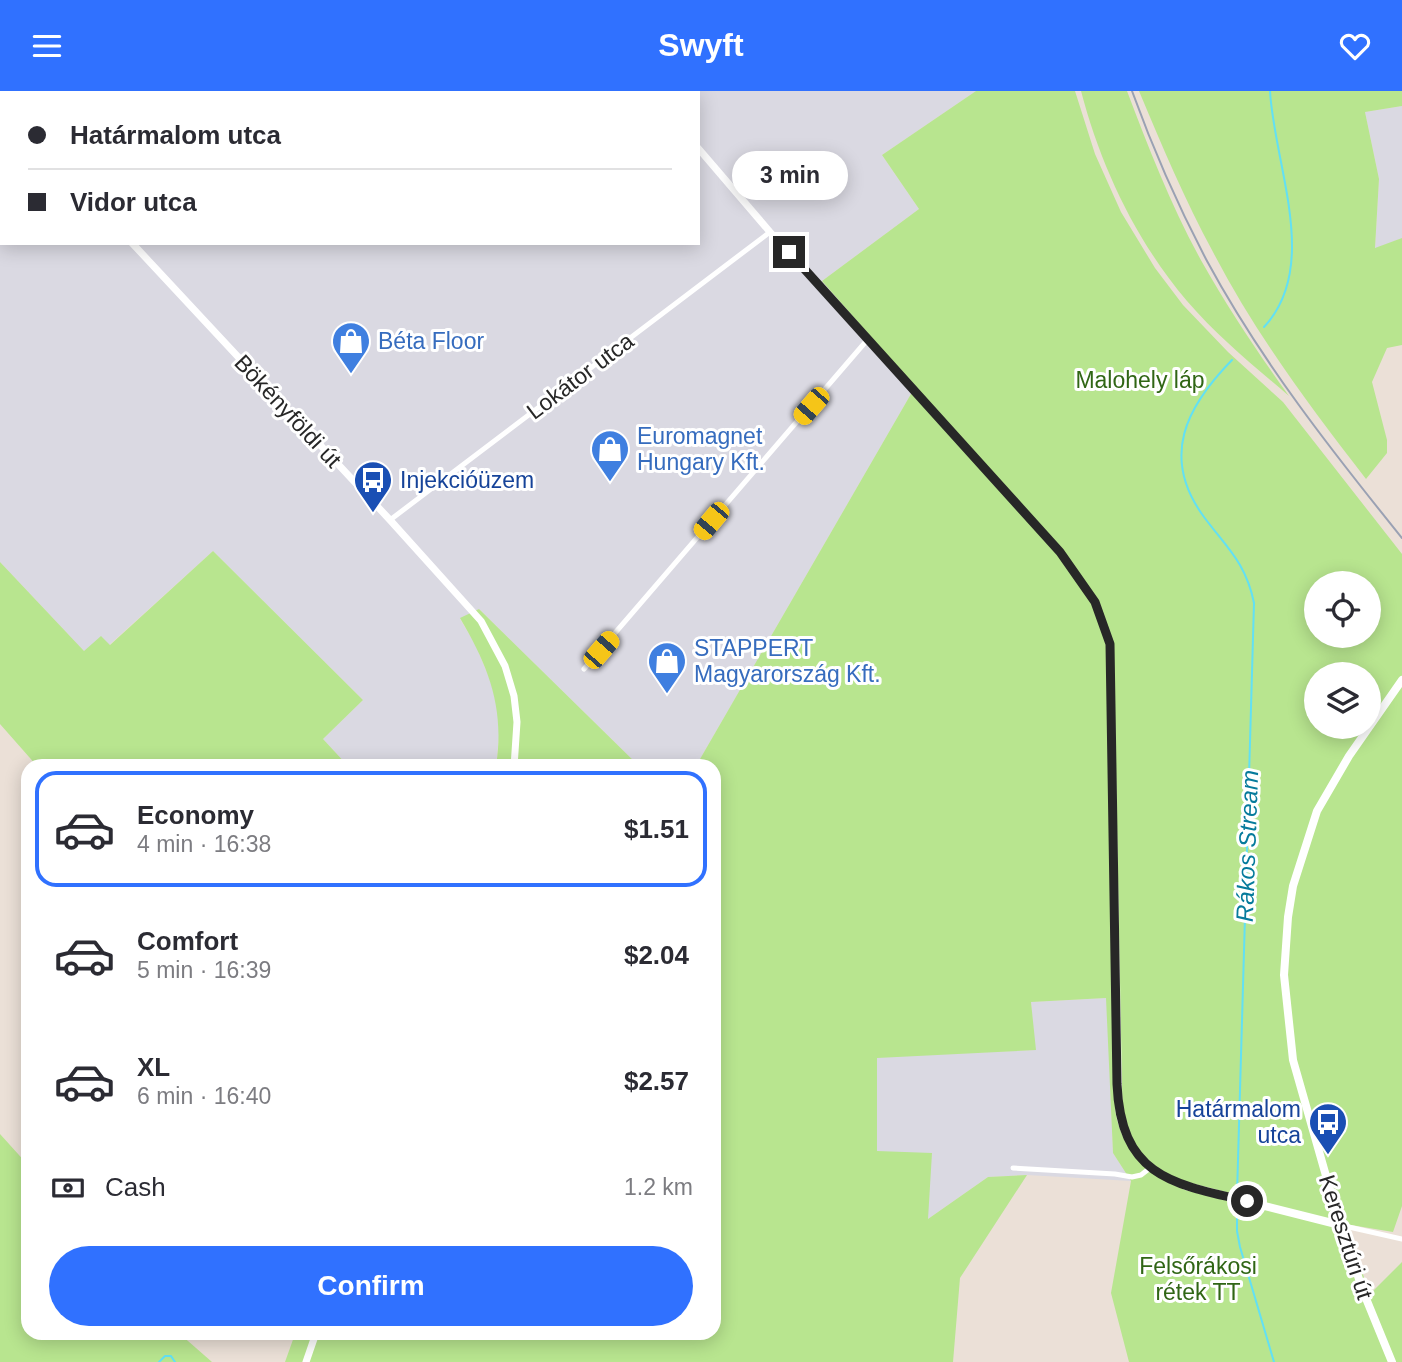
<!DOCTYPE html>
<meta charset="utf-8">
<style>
:root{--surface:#fff;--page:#f2f2f3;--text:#2b2b33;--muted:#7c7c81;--line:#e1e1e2;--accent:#3071ff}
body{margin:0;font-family:Arial,sans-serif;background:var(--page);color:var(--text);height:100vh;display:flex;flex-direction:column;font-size:26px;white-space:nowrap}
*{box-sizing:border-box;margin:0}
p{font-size:23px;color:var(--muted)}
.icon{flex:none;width:38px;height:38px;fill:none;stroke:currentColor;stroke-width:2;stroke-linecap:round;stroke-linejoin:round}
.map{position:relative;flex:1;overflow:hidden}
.side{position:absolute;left:21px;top:668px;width:700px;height:581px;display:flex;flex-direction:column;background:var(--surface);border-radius:21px;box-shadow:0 4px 18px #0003}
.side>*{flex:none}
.guide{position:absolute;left:0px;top:0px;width:700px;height:154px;box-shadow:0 4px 18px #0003;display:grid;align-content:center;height:154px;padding:0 28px;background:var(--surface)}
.tools{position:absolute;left:1304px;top:480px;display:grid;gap:14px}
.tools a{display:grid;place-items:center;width:77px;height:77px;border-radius:50%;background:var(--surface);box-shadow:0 4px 18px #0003;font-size:35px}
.end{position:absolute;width:32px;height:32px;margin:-16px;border:9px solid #272727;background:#fff;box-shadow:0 0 0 4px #fff}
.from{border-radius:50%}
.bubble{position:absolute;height:49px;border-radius:24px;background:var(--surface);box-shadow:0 4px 18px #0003;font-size:23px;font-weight:700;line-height:49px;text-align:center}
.car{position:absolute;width:21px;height:42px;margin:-21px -10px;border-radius:9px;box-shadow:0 0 5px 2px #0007;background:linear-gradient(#f5c518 24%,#345 0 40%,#f5c518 0 76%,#345 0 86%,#f5c518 0)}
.guide b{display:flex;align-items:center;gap:24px;height:66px;font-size:26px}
.guide b+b{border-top:2px solid var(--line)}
.guide i{width:18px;height:18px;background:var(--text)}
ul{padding:12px 0 0;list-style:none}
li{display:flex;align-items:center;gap:21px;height:116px;margin:0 14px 10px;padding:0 14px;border:4px solid transparent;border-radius:21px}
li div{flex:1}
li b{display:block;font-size:26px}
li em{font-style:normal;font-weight:700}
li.active{border-color:var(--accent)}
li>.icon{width:63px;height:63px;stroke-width:1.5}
.pay{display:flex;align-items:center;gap:18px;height:77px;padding:0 28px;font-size:26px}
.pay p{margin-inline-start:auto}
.primary-button{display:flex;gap:14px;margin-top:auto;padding:14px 28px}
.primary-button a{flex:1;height:80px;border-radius:42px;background:var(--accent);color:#fff;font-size:28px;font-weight:700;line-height:80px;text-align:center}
header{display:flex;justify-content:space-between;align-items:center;height:91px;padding:0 28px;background:var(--accent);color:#fff;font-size:32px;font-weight:700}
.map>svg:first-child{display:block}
</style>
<header><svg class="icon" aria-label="menu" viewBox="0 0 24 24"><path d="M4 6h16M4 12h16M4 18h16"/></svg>Swyft<svg class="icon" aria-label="heart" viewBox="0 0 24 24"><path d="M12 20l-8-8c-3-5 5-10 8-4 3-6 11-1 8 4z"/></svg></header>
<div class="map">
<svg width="1402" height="1271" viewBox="0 0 1402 1271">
<rect width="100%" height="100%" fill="#ebe0d7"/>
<!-- industrial -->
<path fill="#dad9e2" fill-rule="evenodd" d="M0,0H976L882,64L919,118L822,190L915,296L696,675H639L479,518L460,528L475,553L493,596L498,618L500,636L496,675H348L323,648L363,609L213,460L109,554L84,560L0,471ZM2,2H698V152H2Z
M1402,15V147L1375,158L1379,88L1365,21Z
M1107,907L1113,1062L1131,1090L1027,1084L988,1086L928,1128L877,1060V966L1035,959L1031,911Z"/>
<!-- green -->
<path fill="#b8e58f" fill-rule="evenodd" d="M976,0H1075L1095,63L1121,121L1155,177L1183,214L1228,261L1283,311L1402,463V1115L1393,1141L1345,1133L1370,1203L1402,1171V1271H1129L1111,1202L1131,1090L1113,1062L1106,907L1031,911L1036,959L877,967V1060L932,1062L928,1128L988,1086L1027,1084L960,1187L953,1271H285L295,1243L714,1242V676L696,675L915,296L822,190L919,118L882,64ZM1316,492H1368V544H1316ZM1316,583H1368V635H1316Z
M1081,0H1127C1149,58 1172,117 1202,171C1228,217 1258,262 1289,305C1254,275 1217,245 1187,210C1136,150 1101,76 1081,0Z
M1139,0H1402V15L1365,21L1379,88L1375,157L1402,147V254L1387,257L1372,291L1387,349V362L1366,388C1310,316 1255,242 1213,161C1185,109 1162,55 1139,0Z
M213,460L363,609L323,648L348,675H37L0,633V471L84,560L101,545L110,554Z
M479,518L639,675H496C505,618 489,576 460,527Z
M0,1043L28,1074V1242L180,1243L212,1271H0Z"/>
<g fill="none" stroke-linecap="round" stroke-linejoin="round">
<!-- stream -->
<path stroke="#62e0f4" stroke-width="2" d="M1264,236C1321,175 1274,74 1270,0
M1232,269C1186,316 1160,366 1204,426C1227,457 1246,472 1254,512L1237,1104
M1237,1113V1140L1240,1156L1274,1271
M159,1271L165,1265H171L175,1271"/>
<!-- minor -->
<path stroke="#fff" stroke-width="5" d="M390,429L770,141
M584,578L868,248
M1013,1077L1115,1083L1132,1086L1141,1084L1150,1077
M1340,1134L1402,1148"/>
<!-- tertiary -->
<path stroke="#fff" stroke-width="7" d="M649,0L650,2
M698,57L770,141L1060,461L1095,511L1110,553L1119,1021C1126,1059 1151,1083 1186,1095
M132,152L390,429L481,530L505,575L514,605L517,631L514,676
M306,1271L316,1242"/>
<!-- secondary -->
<path stroke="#fff" stroke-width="8" d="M38,2L39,0
M0,29H2
M1186,1095L1340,1134
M1392,1271L1365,1205L1340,1134L1293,969L1284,884L1288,826L1293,795L1317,720L1349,665L1402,589"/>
<!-- rail -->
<path stroke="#9aa1b3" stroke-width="2" d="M1132,0C1153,58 1178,115 1207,170C1261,270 1331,359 1402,447"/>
</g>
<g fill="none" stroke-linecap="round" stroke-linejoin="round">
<!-- route -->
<path stroke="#272727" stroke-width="9" d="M789,161L1060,461L1095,511L1110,553L1117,993C1121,1084 1170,1093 1247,1110"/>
</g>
<!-- icons -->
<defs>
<symbol id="shop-pin" viewBox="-11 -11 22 30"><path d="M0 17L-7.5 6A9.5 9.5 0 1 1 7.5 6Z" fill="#3f7fe0" stroke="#fff"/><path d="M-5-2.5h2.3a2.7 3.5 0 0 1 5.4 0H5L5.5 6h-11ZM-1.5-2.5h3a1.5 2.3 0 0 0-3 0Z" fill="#fff"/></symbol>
<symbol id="bus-pin" viewBox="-11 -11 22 30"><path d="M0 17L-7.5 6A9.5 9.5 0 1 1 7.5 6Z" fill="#1a4fb4" stroke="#fff"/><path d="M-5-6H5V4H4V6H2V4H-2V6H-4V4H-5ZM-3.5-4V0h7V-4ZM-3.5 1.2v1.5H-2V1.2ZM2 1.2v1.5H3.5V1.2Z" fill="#fff"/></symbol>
</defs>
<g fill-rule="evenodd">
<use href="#shop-pin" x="329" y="228" width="44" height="60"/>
<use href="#shop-pin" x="588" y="336" width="44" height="60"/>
<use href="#bus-pin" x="351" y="367" width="44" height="60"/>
<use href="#shop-pin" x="645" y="548" width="44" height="60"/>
<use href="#bus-pin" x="1306" y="1009" width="44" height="60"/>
</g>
<g text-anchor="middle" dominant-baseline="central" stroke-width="6" stroke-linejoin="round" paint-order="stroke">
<!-- shop labels -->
<g font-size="23" fill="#366cbe" stroke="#fff" text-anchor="start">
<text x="378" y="250">Béta Floor</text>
<text x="637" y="345">Euromagnet<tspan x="637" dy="26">Hungary Kft.</tspan></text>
<text x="694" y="557">STAPPERT<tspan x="694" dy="26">Magyarország Kft.</tspan></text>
</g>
<!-- street labels -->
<g font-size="23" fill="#272727" stroke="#fff">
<text transform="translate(580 285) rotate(-37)">Lokátor utca</text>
<text transform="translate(288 320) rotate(47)">Bökényföldi út</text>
<text transform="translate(1346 1146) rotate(72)">Keresztúri út</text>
</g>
<!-- park labels -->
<g font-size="23" fill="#306615" stroke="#fff">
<text x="1140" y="289">Malohely láp</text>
<text x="1198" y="1175">Felsőrákosi<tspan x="1198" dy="26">rétek TT</tspan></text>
</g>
<!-- transit labels -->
<g font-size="23" fill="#164399" stroke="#fff" text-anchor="start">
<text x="400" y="389">Injekcióüzem</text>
<text x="1301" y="1018" text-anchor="end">Határmalom<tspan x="1301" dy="26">utca</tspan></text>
</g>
<!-- water labels -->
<g font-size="24" font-style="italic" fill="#067b9c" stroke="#fff">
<text transform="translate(1247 755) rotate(-88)">Rákos Stream</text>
</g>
</g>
</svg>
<div class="tools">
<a><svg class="icon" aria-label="locate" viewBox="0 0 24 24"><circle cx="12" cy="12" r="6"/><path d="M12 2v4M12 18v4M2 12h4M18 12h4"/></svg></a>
<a><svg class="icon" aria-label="layers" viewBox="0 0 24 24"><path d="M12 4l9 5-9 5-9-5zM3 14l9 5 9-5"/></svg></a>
</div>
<i class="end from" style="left:1247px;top:1110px"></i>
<i class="end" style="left:789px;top:161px"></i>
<div class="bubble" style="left:732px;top:60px;width:116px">3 min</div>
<i class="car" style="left:811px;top:315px;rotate:221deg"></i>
<i class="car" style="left:711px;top:430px;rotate:220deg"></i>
<i class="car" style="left:601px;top:559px;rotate:41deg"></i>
<div class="guide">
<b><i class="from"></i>Határmalom utca</b>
<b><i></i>Vidor utca</b>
</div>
<section class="side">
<ul>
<li class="active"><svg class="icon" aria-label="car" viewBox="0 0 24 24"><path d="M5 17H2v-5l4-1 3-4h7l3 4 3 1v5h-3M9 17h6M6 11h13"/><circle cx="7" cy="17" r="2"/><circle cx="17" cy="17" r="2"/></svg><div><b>Economy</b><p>4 min · 16:38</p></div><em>$1.51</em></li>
<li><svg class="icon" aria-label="car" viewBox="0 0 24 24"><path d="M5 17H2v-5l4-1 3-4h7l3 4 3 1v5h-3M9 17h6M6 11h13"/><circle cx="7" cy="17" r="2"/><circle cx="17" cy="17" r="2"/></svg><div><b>Comfort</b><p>5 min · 16:39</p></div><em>$2.04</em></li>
<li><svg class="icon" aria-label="car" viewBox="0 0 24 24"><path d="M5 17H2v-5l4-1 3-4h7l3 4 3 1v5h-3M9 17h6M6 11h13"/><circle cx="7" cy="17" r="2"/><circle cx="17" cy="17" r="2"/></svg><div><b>XL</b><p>6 min · 16:40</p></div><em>$2.57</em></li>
</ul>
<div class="pay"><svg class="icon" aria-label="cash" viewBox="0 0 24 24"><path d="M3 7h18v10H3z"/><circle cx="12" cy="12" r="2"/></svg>Cash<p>1.2 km</p></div>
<div class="primary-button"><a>Confirm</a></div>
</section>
</div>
